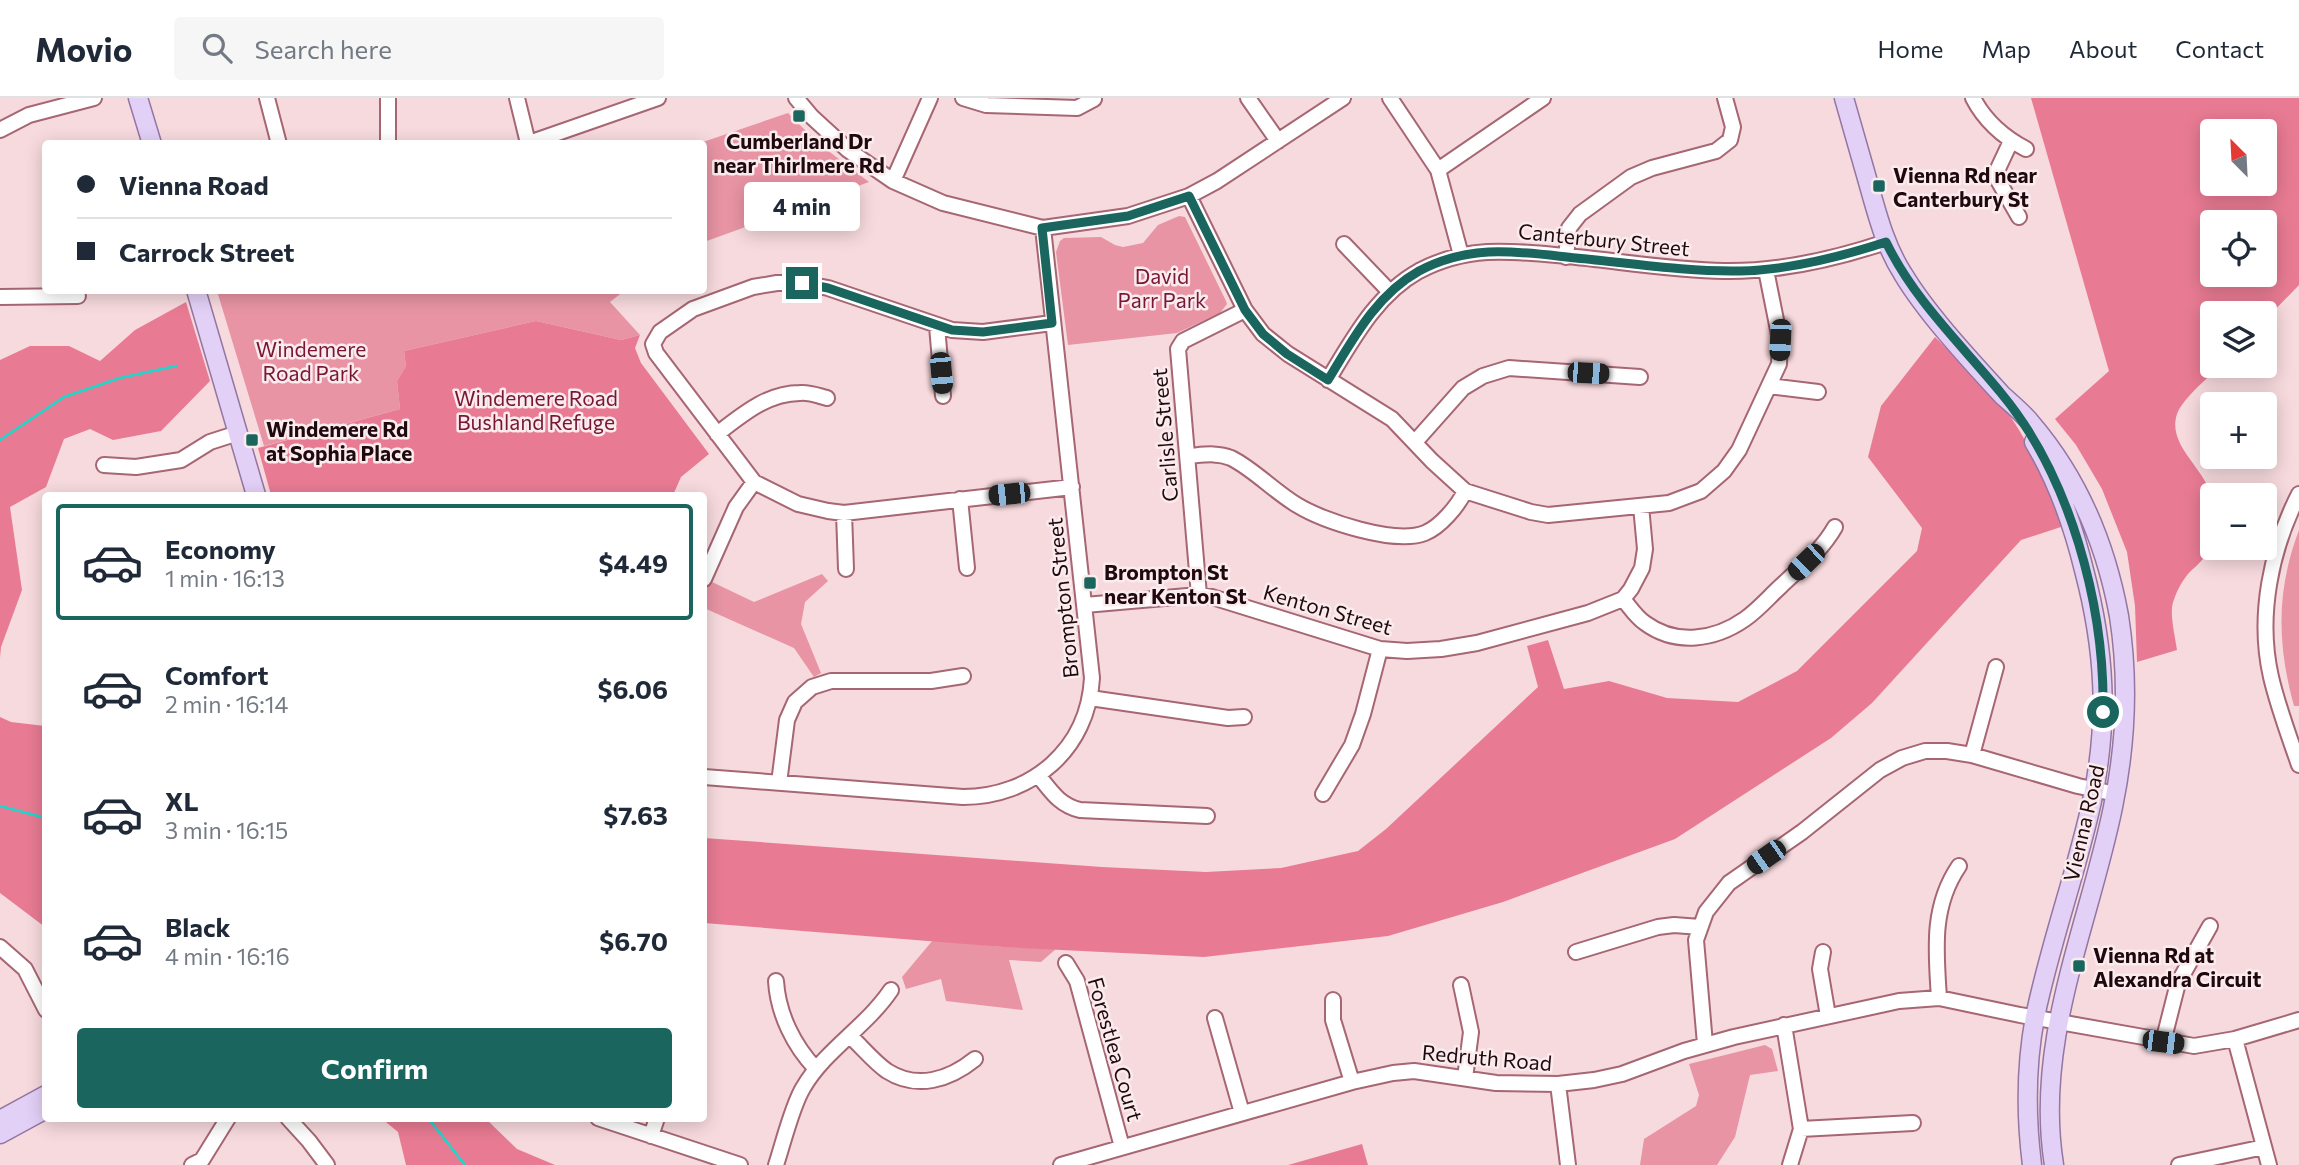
<!DOCTYPE html>
<meta charset="utf-8">
<style>
:root{--surface:#fff;--page:#f6f6f7;--text:#1f2937;--muted:#747a83;--line:#e0e1e3;--accent:#1a665f}
body{margin:0;font-family:Commissioner,sans-serif;background:var(--page);color:var(--text);height:100vh;display:flex;flex-direction:column;font-size:26px;white-space:nowrap}
*{box-sizing:border-box;margin:0}
p{font-size:23px;color:var(--muted)}
.icon{flex:none;width:38px;height:38px;fill:none;stroke:currentColor;stroke-width:2;stroke-linecap:round;stroke-linejoin:round}
.map{position:relative;flex:1;overflow:hidden}
.sheet{position:absolute;left:42px;top:394px;width:665px;height:630px;display:flex;flex-direction:column;background:var(--surface);border-radius:7px;box-shadow:0 4px 18px #0003}
.sheet>*{flex:none}
.banner{position:absolute;left:42px;top:42px;width:665px;height:154px;border-radius:7px;box-shadow:0 4px 18px #0003;display:grid;align-content:center;height:154px;padding:0 35px;background:var(--surface)}
.needle{width:46px;rotate:336deg}
.tools{position:absolute;left:2200px;top:21px;display:grid;gap:14px}
.tools a{display:grid;place-items:center;width:77px;height:77px;border-radius:7px;background:var(--surface);box-shadow:0 4px 18px #0003;font-size:35px}
.end{position:absolute;width:32px;height:32px;margin:-16px;border:9px solid #1a665f;background:#fff;box-shadow:0 0 0 4px #fff}
.from{border-radius:50%}
.bubble{position:absolute;height:49px;border-radius:7px;background:var(--surface);box-shadow:0 4px 18px #0003;font-size:23px;font-weight:700;line-height:49px;text-align:center}
.car{position:absolute;width:21px;height:42px;margin:-21px -10px;border-radius:9px;box-shadow:0 0 5px 2px #0007;background:linear-gradient(#222 24%,#8ab4d8 0 40%,#222 0 76%,#8ab4d8 0 86%,#222 0)}
.banner b{display:flex;align-items:center;gap:24px;height:66px;font-size:26px}
.banner b+b{border-top:2px solid var(--line)}
.banner i{width:18px;height:18px;background:var(--text)}
ul{padding:12px 0 0;list-style:none}
li{display:flex;align-items:center;gap:21px;height:116px;margin:0 14px 10px;padding:0 21px;border:4px solid transparent;border-radius:7px}
li div{flex:1}
li b{display:block;font-size:26px}
li em{font-style:normal;font-weight:700}
li.active{border-color:var(--accent)}
li>.icon{width:63px;height:63px;stroke-width:1.5}
.button{display:flex;gap:14px;margin-top:auto;padding:14px 35px}
.button a{flex:1;height:80px;border-radius:7px;background:var(--accent);color:#fff;font-size:28px;font-weight:700;line-height:80px;text-align:center}
header{display:flex;align-items:center;gap:42px;box-sizing:border-box;height:98px;padding:0 35px;background:var(--surface);border-bottom:2px solid var(--line)}
header strong{font-size:33px}
nav{display:flex;gap:38px;margin-inline-start:auto;font-size:24px}
.search{width:490px;height:63px;background:var(--page);display:flex;align-items:center;gap:18px;box-sizing:border-box;padding:0 24px;border-radius:7px;color:var(--muted);font-size:26px}
.map>svg:first-child{display:block}
</style>
<header>
<strong>Movio</strong>
<div class="search"><svg class="icon" aria-label="search" viewBox="0 0 24 24"><circle cx="10" cy="10" r="6"/><path d="M15 15l6 6"/></svg>Search here</div>
<nav><a>Home</a><a>Map</a><a>About</a><a>Contact</a></nav>
</header>
<div class="map">
<svg width="2299" height="1067" viewBox="0 0 2299 1067">
<rect width="100%" height="100%" fill="#f7dade"/>
<!-- green -->
<path fill="#e894a4" d="M788,15L818,45L869,84L704,144V46L700,45Z
M1179,118L1185,119L1226,203L1227,206L1220,215L1177,235L1068,247L1056,154L1060,143L1064,140L1101,139L1115,147L1123,149L1143,145L1158,127Z
M217,193H624L610,204L640,237L621,242L536,223L404,253L406,268L397,283L400,311L264,348Z
M2299,432V608H2294C2277,546 2276,493 2299,432Z
M822,476L828,483L805,504L801,526L821,575L814,579L794,550L704,510V497L710,483L754,504Z
M933,842L1003,849L1057,850L1041,864L1009,862L1023,912L946,903L941,881L906,891L902,879Z
M1765,947L1772,951L1778,973L1750,977L1735,1039L1717,1067H1640L1644,1041L1696,1008L1699,997L1689,966Z"/>
<!-- forest -->
<path fill="#e87b93" fill-rule="evenodd" d="M2031,0H2299V187L2265,222L2264,215H2212V268H2220C2208,280 2183,300 2177,316C2166,349 2209,372 2212,403C2214,420 2214,441 2206,456C2201,466 2191,471 2185,480C2180,486 2173,501 2172,509C2171,523 2175,538 2177,552L2137,564L2135,508L2127,454L2102,391L2076,347L2055,321L2109,273ZM2212,33H2264V86H2212ZM2212,124H2264V177H2212Z
M186,204L210,283L161,333L113,342L90,331L64,341L46,389L10,409L22,492L1,549L0,560V262L30,248H69L100,263L135,232Z
M536,223L621,242L640,237L635,250L641,265L709,356L681,379L673,397H271L258,350L400,311L397,283L406,268L404,253Z
M1935,239C1954,258 1975,276 1993,296C2026,334 2045,381 2064,428L2021,442L1872,605L1831,640L1675,741L1503,804L1388,838L1204,859L1003,849L704,825V740L1102,769L1206,774L1281,770L1358,753L1386,731L1538,589L1527,548L1548,542L1564,591L1609,583L1667,600L1738,604L1797,573L1917,453L1922,430L1868,359L1881,308Z
M0,619L11,624L45,628V829L0,795Z
M381,1020H485L517,1051L555,1067H406L398,1034Z
M1362,1046L1368,1067H1288Z"/>
<g fill="none" stroke-linecap="round" stroke-linejoin="round">
<!-- stream -->
<path stroke="#1bd8cb" stroke-width="2.5" d="M0,342L64,299L120,280L176,268
M0,708L46,720
M428,1020L465,1067"/>
<defs>
<path id="minor" d="M267,0L279,46
M517,0L528,45
M796,0L812,19L848,52L893,83L943,105L1043,130L1128,118L1189,98L1217,83L1343,0
M963,0L986,7L1077,10L1094,1
M1248,0L1278,43
M1390,0L1438,72L1461,157
M1973,0C1985,23 2003,39 2026,51
M0,32L29,17L94,0
M2011,43L1995,77L2019,119
M388,46V0
M526,46L658,0
M1438,72L1543,0
M893,83L930,0
M1189,98L1245,212L1263,236L1288,256L1392,321L1432,363L1465,393L1531,414L1548,417L1669,405L1701,393L1724,373L1739,352L1779,266L1780,242L1766,172
M1344,146L1390,194
M1566,159L1569,130L1580,116L1631,79L1652,70L1716,53L1730,42L1733,29L1725,0
M0,199L78,198
M1052,225L983,234L952,232L828,190L802,185H777L753,189L693,211L660,234L653,246L656,255L754,384L798,406L828,413L844,415L1072,389
M937,228L943,298
M1328,282C1353,241 1376,197 1419,173C1472,145 1519,154 1576,159C1625,164 1675,172 1724,173C1779,174 1835,161 1886,144
M1769,288L1818,294
M717,336C742,317 767,295 800,295C809,294 819,298 827,300
M1415,344L1463,290L1483,278L1509,270L1640,279
M1188,358C1202,357 1217,354 1231,360C1252,370 1275,394 1297,407C1323,423 1395,447 1425,435C1440,429 1458,408 1465,393
M104,367L136,369L181,362L210,344L238,335
M2299,396C2271,451 2257,518 2271,579C2278,609 2289,638 2299,667
M960,401L967,470
M844,415L846,471
M704,481L736,409L754,384
M1199,497L1178,251L1183,243L1245,212
M1623,501C1630,509 1636,519 1645,525C1676,548 1715,542 1745,521C1758,512 1769,499 1781,488C1801,469 1822,452 1835,429
M1085,507L1199,497L1212,499L1380,551L1407,553L1441,551L1477,545L1588,515L1623,501L1631,491L1642,470L1645,451L1641,408
M1090,600L1228,620L1244,619
M1972,657L1996,569
M1038,677C1051,693 1059,707 1080,712L1207,718
M704,679L963,699C1032,699 1088,651 1092,580L1043,130
M779,685L787,622L795,604L812,589L831,583H931L963,578
M1323,696L1352,647L1363,616L1380,551
M0,849L25,871L46,912
M1576,854L1658,829L1674,827L1700,829
M1823,854L1820,871L1828,918
M1066,865L1077,883L1122,1049
M776,883C778,916 794,948 816,971
M1461,887L1471,934L1465,980
M1939,900C1936,853 1931,809 1959,768
M1333,902V922L1352,984
M1215,920L1242,1015
M1784,927L1801,1031L1790,1067
M850,938C862,949 874,964 887,973C917,992 949,982 975,961
M2235,941L2269,1067
M2163,944L2178,885L2210,828
M1705,946L1696,842L1706,814L1729,785L1802,734L1880,672L1902,660L1925,653H1947L1972,657L2078,688L2116,696
M1558,986L1568,1067
M288,1020L309,1043L327,1067
M598,1020L740,1067
M1801,1031L1913,1025
M651,1038L657,1020
M192,1067L202,1062L228,1020
M776,1067C783,1046 792,1008 803,990C825,952 866,929 891,892
M1061,1067L1352,984L1393,975L1414,973L1496,985L1558,986L1594,982L1622,976L1684,953L1734,939L1899,903L1939,900L2020,917L2194,948L2235,941L2299,922
M2179,1067L2264,1049"/>
<path id="major" d="M138,0L152,46
M1844,0C1852,28 1860,56 1868,84C1877,116 1885,148 1903,176C1927,216 1970,262 2002,297C2012,306 2023,315 2031,325C2079,381 2106,447 2119,518C2129,582 2126,646 2113,709C2089,827 2034,943 2054,1067
M196,192L256,397
M0,1022L46,997
M0,1036L46,1011
M2032,1067C2026,1019 2026,967 2035,919C2050,846 2076,776 2092,703C2109,622 2105,552 2084,472C2073,427 2058,384 2034,344"/>
</defs>
<!-- minor casing -->
<use href="#minor" stroke="#a66673" stroke-width="18"/>
<!-- major casing -->
<use href="#major" stroke="#9376a2" stroke-width="21"/>
<!-- minor -->
<use href="#minor" stroke="#fff" stroke-width="14"/>
<!-- major -->
<use href="#major" stroke="#e3d0f7" stroke-width="18"/>
</g>
<g fill="none" stroke-linecap="round" stroke-linejoin="round">
<!-- route -->
<path stroke="#1a665f" stroke-width="9" d="M802,185L828,190L952,232L983,234L1052,225L1042,130L1128,118L1189,98L1245,212L1263,236L1287,256L1328,282C1353,241 1376,197 1419,173C1472,145 1519,154 1576,160C1630,165 1686,174 1740,173C1789,172 1840,159 1886,144C1914,202 1961,246 2001,295C2070,378 2105,507 2103,614"/>
</g>
<!-- markers -->
<g fill="#1a665f" stroke="#faebed" stroke-width="2.5">
<rect x="792" y="11" width="14" height="14" rx="3.5"/>
<rect x="1872" y="81" width="14" height="14" rx="3.5"/>
<rect x="245" y="335" width="14" height="14" rx="3.5"/>
<rect x="1083" y="478" width="14" height="14" rx="3.5"/>
<rect x="2072" y="861" width="14" height="14" rx="3.5"/>
</g>
<g text-anchor="middle" dominant-baseline="central" stroke-width="5" stroke-linejoin="round" paint-order="stroke">
<!-- poi labels -->
<g font-size="21" font-weight="bold" fill="#20090e" stroke="#faebed" text-anchor="start">
<text x="799" y="42" text-anchor="middle">Cumberland Dr<tspan x="799" dy="24">near Thirlmere Rd</tspan></text>
<text x="1893" y="76">Vienna Rd near<tspan x="1893" dy="24">Canterbury St</tspan></text>
<text x="266" y="330">Windemere Rd<tspan x="266" dy="24">at Sophia Place</tspan></text>
<text x="1104" y="473">Brompton St<tspan x="1104" dy="24">near Kenton St</tspan></text>
<text x="2093" y="856">Vienna Rd at<tspan x="2093" dy="24">Alexandra Circuit</tspan></text>
</g>
<!-- street labels -->
<g font-size="21" fill="#20090e" stroke="#faebed">
<text transform="translate(1604 141) rotate(6)">Canterbury Street</text>
<text transform="translate(1164 337) rotate(-95)">Carlisle Street</text>
<text transform="translate(1062 500) rotate(-96)">Brompton Street</text>
<text transform="translate(1328 511) rotate(16)">Kenton Street</text>
<text transform="translate(2083 725) rotate(-77)">Vienna Road</text>
<text transform="translate(1116 951) rotate(74)">Forestlea Court</text>
<text transform="translate(1487 959) rotate(5)">Redruth Road</text>
</g>
<!-- park labels -->
<g font-size="21" fill="#781636" stroke="#faebed">
<text x="1162" y="177">David<tspan x="1162" dy="24">Parr Park</tspan></text>
<text x="311" y="250">Windemere<tspan x="311" dy="24">Road Park</tspan></text>
<text x="536" y="299">Windemere Road<tspan x="536" dy="24">Bushland Refuge</tspan></text>
</g>
</g>
</svg>
<div class="tools">
<a><svg class="needle" viewBox="-14 -14 28 28"><path d="M0-13l5 13h-10z" fill="#e53935"/><path d="M0 13l5-13h-10z" fill="#747a83"/></svg></a>
<a><svg class="icon" aria-label="locate" viewBox="0 0 24 24"><circle cx="12" cy="12" r="6"/><path d="M12 2v4M12 18v4M2 12h4M18 12h4"/></svg></a>
<a><svg class="icon" aria-label="layers" viewBox="0 0 24 24"><path d="M12 4l9 5-9 5-9-5zM3 14l9 5 9-5"/></svg></a>
<a>+</a>
<a>−</a>
</div>
<i class="end from" style="left:2103px;top:614px"></i>
<i class="end" style="left:802px;top:185px"></i>
<div class="bubble" style="left:744px;top:84px;width:116px">4 min</div>
<i class="car" style="left:1780px;top:242px;rotate:183deg"></i>
<i class="car" style="left:941px;top:275px;rotate:175deg"></i>
<i class="car" style="left:1588px;top:275px;rotate:93deg"></i>
<i class="car" style="left:1009px;top:396px;rotate:264deg"></i>
<i class="car" style="left:1806px;top:464px;rotate:226deg"></i>
<i class="car" style="left:1766px;top:759px;rotate:235deg"></i>
<i class="car" style="left:2163px;top:944px;rotate:97deg"></i>
<div class="banner">
<b><i class="from"></i>Vienna Road</b>
<b><i></i>Carrock Street</b>
</div>
<section class="sheet">
<ul>
<li class="active"><svg class="icon" aria-label="car" viewBox="0 0 24 24"><path d="M5 17H2v-5l4-1 3-4h7l3 4 3 1v5h-3M9 17h6M6 11h13"/><circle cx="7" cy="17" r="2"/><circle cx="17" cy="17" r="2"/></svg><div><b>Economy</b><p>1 min · 16:13</p></div><em>$4.49</em></li>
<li><svg class="icon" aria-label="car" viewBox="0 0 24 24"><path d="M5 17H2v-5l4-1 3-4h7l3 4 3 1v5h-3M9 17h6M6 11h13"/><circle cx="7" cy="17" r="2"/><circle cx="17" cy="17" r="2"/></svg><div><b>Comfort</b><p>2 min · 16:14</p></div><em>$6.06</em></li>
<li><svg class="icon" aria-label="car" viewBox="0 0 24 24"><path d="M5 17H2v-5l4-1 3-4h7l3 4 3 1v5h-3M9 17h6M6 11h13"/><circle cx="7" cy="17" r="2"/><circle cx="17" cy="17" r="2"/></svg><div><b>XL</b><p>3 min · 16:15</p></div><em>$7.63</em></li>
<li><svg class="icon" aria-label="car" viewBox="0 0 24 24"><path d="M5 17H2v-5l4-1 3-4h7l3 4 3 1v5h-3M9 17h6M6 11h13"/><circle cx="7" cy="17" r="2"/><circle cx="17" cy="17" r="2"/></svg><div><b>Black</b><p>4 min · 16:16</p></div><em>$6.70</em></li>
</ul>
<div class="button"><a>Confirm</a></div>
</section>
</div>
